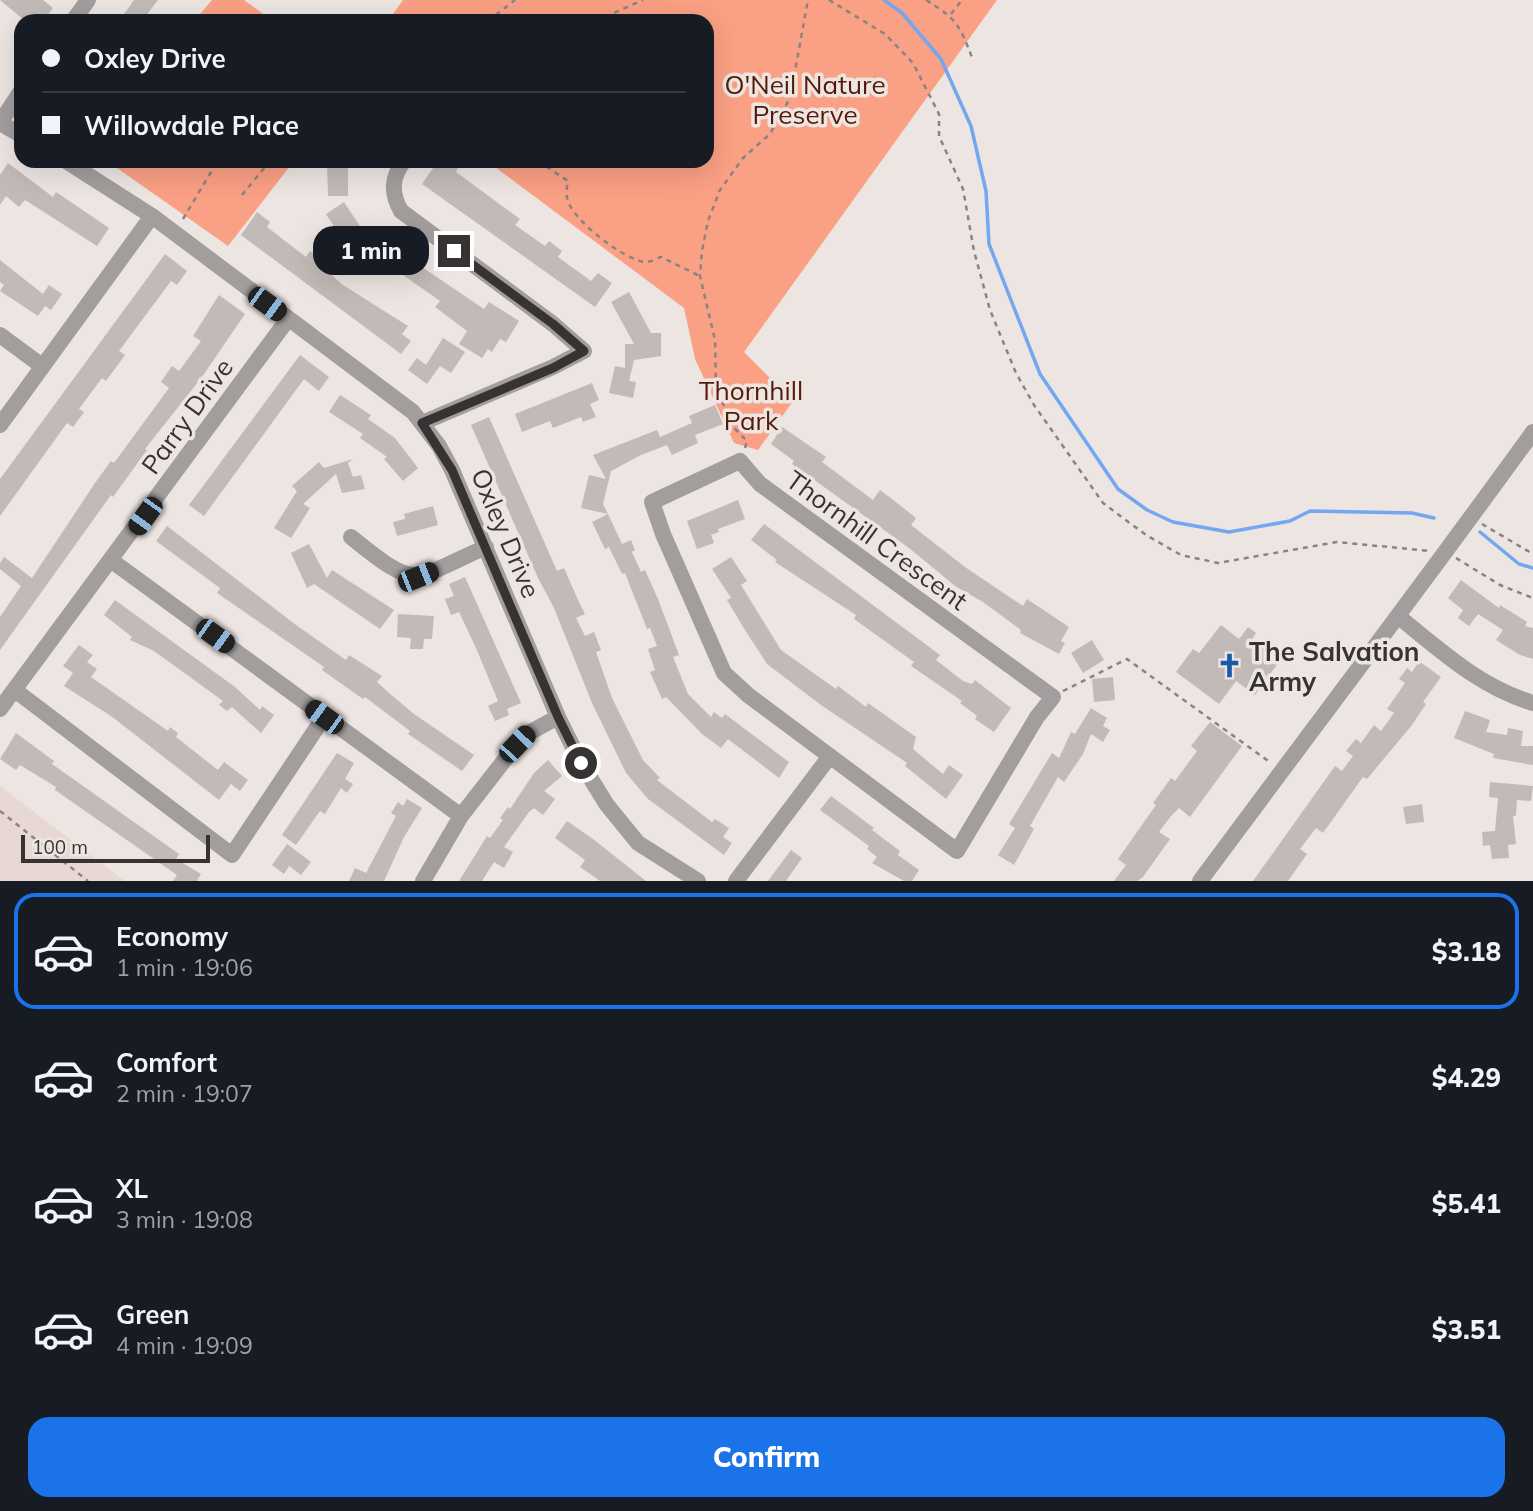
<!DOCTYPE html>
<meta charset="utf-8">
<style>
:root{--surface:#171b24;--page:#242831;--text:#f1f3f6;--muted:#9ea1a6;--line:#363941;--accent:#1a73e8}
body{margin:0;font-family:Mulish,sans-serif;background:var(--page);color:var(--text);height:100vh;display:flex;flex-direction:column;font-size:26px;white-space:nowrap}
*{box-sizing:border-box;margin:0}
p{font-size:23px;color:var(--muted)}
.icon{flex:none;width:38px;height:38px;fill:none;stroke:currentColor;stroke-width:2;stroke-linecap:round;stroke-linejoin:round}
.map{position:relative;height:881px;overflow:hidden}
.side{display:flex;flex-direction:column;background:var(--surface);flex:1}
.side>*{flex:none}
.top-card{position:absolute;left:14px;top:14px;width:700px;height:154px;border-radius:21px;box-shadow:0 7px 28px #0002;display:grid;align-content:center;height:154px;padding:0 28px;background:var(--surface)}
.scale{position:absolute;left:21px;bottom:18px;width:189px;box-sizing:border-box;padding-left:7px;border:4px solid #363332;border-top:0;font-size:19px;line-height:24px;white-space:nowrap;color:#363332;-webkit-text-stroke:5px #ede5e2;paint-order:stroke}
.end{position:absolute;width:32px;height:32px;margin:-16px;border:9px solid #363332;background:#fff;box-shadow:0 0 0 4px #fff}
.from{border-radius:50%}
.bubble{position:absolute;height:49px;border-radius:21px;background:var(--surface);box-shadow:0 7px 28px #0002;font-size:23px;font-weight:800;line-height:49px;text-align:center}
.car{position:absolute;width:21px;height:42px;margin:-21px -10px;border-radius:9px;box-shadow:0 0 5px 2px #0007;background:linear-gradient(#222 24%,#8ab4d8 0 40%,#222 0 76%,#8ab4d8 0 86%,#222 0)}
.top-card b{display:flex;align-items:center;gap:24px;height:66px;font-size:26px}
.top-card b+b{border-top:2px solid var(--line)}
.top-card i{width:18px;height:18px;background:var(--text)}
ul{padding:12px 0 0;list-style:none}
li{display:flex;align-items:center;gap:21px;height:116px;margin:0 14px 10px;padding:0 14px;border:4px solid transparent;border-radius:21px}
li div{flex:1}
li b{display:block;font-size:26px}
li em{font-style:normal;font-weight:800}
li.active{border-color:var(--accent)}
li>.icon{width:63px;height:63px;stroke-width:1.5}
.button{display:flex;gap:14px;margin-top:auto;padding:14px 28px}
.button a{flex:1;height:80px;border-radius:21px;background:var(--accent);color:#fff;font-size:28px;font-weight:800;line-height:80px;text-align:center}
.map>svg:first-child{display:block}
</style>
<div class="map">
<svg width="1533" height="881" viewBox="0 0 1533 881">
<rect width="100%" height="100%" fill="#ede5e2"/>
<!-- built -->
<path fill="#e8d8d3" d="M0,786L125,881H0Z"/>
<!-- green -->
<path fill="#faa084" d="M212,0H244L273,21H194Z
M403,0H997L744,352L793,401L758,450L734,443L695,359L684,308L487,161H707V21H388Z
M107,161H294L228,246Z"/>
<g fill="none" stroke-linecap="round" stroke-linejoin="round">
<!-- stream -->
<path stroke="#73a7ef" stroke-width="3.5" d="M884,0L902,13L941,59L971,126L986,191L989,244L1040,374L1118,489L1147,510L1173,522L1229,532L1290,521L1310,511L1412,513L1434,518
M1480,532L1519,564L1533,568"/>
</g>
<!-- building -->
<path fill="#c2bab7" d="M0,0H43L53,8L43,21H25Z
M134,0H158L142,21H119Z
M438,161H449L458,168L456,172L520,219L515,225L545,246L549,241L562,251L558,257L591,281L598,273L612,283L595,307L422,184Z
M348,162V196H328L327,163Z
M8,163L53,197L56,192L109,228L97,246L25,200L19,207L6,196L0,205V175Z
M344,202L363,231L345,243L326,214Z
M257,212L270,222L267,227L306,257L310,251L323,261L320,265L343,285L408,326L402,334L411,341L401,354L241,235Z
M368,236L396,251L398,247L424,263L422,267L484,309L489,302L519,321L506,342L500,339L492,352L488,349L482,358L459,344L467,331L435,307L440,301L379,258L377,263L359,254Z
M165,254L187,271L177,285L171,281L119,351L125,355L106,381L102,378L79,409L84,412L73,427L67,423L0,516V479Z
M0,260L43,294L49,285L62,294L51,310L45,306L38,316L0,291L4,285L0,282Z
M629,292L651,333H661V356L634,360L629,381L636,382L633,398L609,393L615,366L625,368V344H634L611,302Z
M219,295L245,314L202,377L145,449L147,450L113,497L111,495L0,650V617L21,586L0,569V563L4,557L32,578L95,483L111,461L114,463L169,388L161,382L172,366L179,371L201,341L193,336Z
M443,338L465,352L451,373L440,366L427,384L408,370L417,358L426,365Z
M300,355L329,377L319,391L304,379L204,516L189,505Z
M592,383L599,400L590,404L596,417L583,422L581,417L553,428L550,421L522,432L515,414Z
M340,395L371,415L368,419L395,438L418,468L403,481L384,459L387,457L360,438L363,434L329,412Z
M715,405L723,424L695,435L698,443L672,455L667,445L641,455L611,471L603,504L608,514L581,508L589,475L606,479L593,455L657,430L660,437L692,423L689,416Z
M489,417L557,571L564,568L578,600L585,614L576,618L585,636L594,632L601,650L596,652L612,698L643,760L660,778L657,780L683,800L712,822L715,819L729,828L723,837L732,843L724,855L648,799L626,773L592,703L554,608L538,578L471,425Z
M782,427L826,457L822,462L873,500L880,490L901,506L916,518L911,525L965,567L1023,606L1027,599L1069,627L1061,641L1065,643L1059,654L1020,633L1021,630L983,602L955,586L909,548L792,464L794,461L771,444Z
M353,459L348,463L353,477L361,475L365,489L342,493L336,474L303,504L310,508L291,538L274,528L297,491L292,486L319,462L324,468Z
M738,500L745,519L718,529L719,532L711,535L714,543L697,549L687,521Z
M433,506L438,525L397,536L393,522L405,519L404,514Z
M608,514L622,544L631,540L635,550L632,552L641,572L645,570L658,599L679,655L673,657L688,694L711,717L714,712L722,718L725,714L789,762L779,778L728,739L721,748L702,734L666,697L662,699L650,672L655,670L648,649L657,646L650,628L647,629L625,573L622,574L609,547L605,549L592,522Z
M764,524L940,655L936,660L963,681L972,684L975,680L1011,708L994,732L975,719L977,716L960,703L962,701L911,666L914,662L854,619L856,615L775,562L777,560L751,540Z
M167,526L296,625L346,660L349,655L382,676L377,682L388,692L414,714L474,755L462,771L408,734L410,731L365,697L363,699L322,670L324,667L217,593L220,588L156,541Z
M309,544L327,578L332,570L394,610L380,629L314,584L307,588L291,553Z
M731,557L747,581L741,585L781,650L836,689L838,686L866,707L868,703L916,737L913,749L943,774L949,765L963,775L946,799L905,766L907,763L821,705L767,664L745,630L727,600L731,598L712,569Z
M465,577L521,703L507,709L509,715L495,721L488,706L498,701L476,648L459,612L451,615L445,599L454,596L449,584Z
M1461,580L1499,608L1500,605L1527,622L1525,626L1533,628V659L1520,655L1496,640L1503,630L1478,614L1469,626L1458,618L1463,610L1448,598Z
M115,600L235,687L260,710L262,706L274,715L261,733L232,707L227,711L219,705L223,701L154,651L130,640L132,637L104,615Z
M398,614L434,616L432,639H424L423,649H410L411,638L397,637Z
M1221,625L1239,639L1248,627L1256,633L1253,638L1281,659L1255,695L1236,681L1219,704L1176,672L1193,649L1199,653Z
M1092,640L1104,660L1083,673L1071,653Z
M79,645L93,655L87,662L97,669L91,677L168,731L170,727L178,733L176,737L218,770L224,762L248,780L240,791L231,784L219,800L111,716L64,686L73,673L63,666Z
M1419,661L1441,677L1423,702L1426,704L1412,725L1367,779L1363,777L1323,833L1316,828L1300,849L1307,854L1288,881H1253L1335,766L1342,771L1353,756L1346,751L1356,739L1361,743L1374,725L1381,731L1394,713L1387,709L1405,683L1399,679L1407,668L1412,672Z
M1113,677L1115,700L1094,702L1092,679Z
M1091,708L1107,718L1103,726L1110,730L1103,742L1091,734L1083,754L1064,782L1058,777L1030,826L1034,829L1014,865L998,855L1015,828L1009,824L1052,753L1059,758L1071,732L1075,734Z
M1465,711L1490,720L1486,732L1507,735L1508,728L1523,731L1521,746H1533V765L1493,758L1494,754L1454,738Z
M1210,722L1242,746L1190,817L1179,808L1171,816L1159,832L1170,839L1143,877L1137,881H1114L1126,865L1118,859L1156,805L1153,803L1171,778L1175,781L1197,751L1191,746Z
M16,733L54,761L52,764L179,854L176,859L201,874L197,881H173L177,875L55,790L56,787L20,765L16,770L0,759Z
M337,753L354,763L345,779L353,784L347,793L341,788L325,814L320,811L296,845L282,835Z
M548,760L562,776L544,791L555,799L543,815L534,808L529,812L504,847L513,852L504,868L494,862L482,881H459L487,836L490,838L503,820L500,818L508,807L510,809L534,773Z
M1490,782L1533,786L1531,801L1517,800L1516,816H1513L1516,844L1508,845L1509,858L1492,859L1490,845L1483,846L1482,832L1495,831L1498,798L1489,797Z
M831,796L874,828L872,830L900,851L898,855L919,870L912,881H904L872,863L877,857L867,849L869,846L820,810Z
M407,799L422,808L404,837L384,881H349L355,868L366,873L396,816L391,813L398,802L403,806Z
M1422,804L1424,822L1406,824L1403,807Z
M567,821L593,839L646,881H600L580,867L585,860L555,838Z
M287,844L311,862L301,875L289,866L284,874L272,865Z
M791,850L802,858L786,881H768Z"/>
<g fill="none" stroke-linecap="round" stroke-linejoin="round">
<!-- path -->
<path stroke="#898482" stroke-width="2.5" stroke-dasharray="5 5" stroke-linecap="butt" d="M829,0L885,34L913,63L939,114V136L963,189L974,251L990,310L1016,373L1034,405L1103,503L1146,535L1181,555L1218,563L1337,542L1430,551
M926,0C958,20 959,24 973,60
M951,14L962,0
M488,21L515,0
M596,21L643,0
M538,161L568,181C567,186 566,192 567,197C569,218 625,261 646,262C651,262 657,258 661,257L700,276
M242,195L270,161
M183,219L217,162L228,166L245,161
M745,448L747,441L732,426L716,386L715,340L700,276L702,251L708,221L720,190L743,158L770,134L790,98L808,0
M1482,524L1533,554
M1456,558L1500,585L1533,598
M1063,691L1127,659L1271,763
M0,811L88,881"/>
<!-- minor -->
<path stroke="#a29e9d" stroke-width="16" d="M73,21L88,0
M0,123L21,91
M0,123L21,135
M66,161L152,216L413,412L439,446L452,470L558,717L581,763L607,805L638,843L698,881
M404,161C391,178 391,193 401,211L553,324L584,351L553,367L422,423
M0,335L42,366
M0,425L152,216
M740,461L760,484L1053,697L1037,717L957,851L748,695L724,673L663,534L652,502Z
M351,537C419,592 411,580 486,547
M112,561L461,816
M1399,617C1441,651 1480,687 1533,703
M16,691L232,855L324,717
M0,709L288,319
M423,881L461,816L517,744L527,734L558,717
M736,881L830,756
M1200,881C1311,731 1424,583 1533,432"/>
</g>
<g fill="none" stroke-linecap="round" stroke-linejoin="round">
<!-- route -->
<path stroke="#363332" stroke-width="9" d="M454,251L553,324L584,351L553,368L422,423L452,470L558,717L581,763"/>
</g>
<!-- icons -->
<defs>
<symbol id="church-bare" viewBox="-9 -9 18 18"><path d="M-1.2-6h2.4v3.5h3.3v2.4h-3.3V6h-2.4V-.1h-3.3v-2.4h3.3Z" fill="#1a5aaa" stroke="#ede5e2" stroke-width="2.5" paint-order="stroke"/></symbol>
</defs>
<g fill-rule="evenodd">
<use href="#church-bare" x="1212" y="648" width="35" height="35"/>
</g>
<g text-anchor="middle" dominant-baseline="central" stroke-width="7" stroke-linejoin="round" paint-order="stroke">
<!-- park labels -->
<g font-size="26" fill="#531a07" stroke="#ede5e2">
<text x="805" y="84">O'Neil Nature<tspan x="805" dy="30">Preserve</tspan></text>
<text x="751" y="390">Thornhill<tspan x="751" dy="30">Park</tspan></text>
</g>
<!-- street labels -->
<g font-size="26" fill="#363332" stroke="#ede5e2">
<text transform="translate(187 416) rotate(-54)">Parry Drive</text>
<text transform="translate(506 533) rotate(67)">Oxley Drive</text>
<text transform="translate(877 540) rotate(36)">Thornhill Crescent</text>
</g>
<!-- poi labels -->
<g font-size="26" font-weight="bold" fill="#363332" stroke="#ede5e2" text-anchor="start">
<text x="1249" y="651">The Salvation<tspan x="1249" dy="30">Army</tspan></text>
</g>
</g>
</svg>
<div class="scale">100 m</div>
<i class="end from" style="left:581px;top:763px"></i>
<i class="end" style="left:454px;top:251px"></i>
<div class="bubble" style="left:313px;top:226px;width:116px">1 min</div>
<i class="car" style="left:267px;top:304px;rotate:126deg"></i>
<i class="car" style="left:145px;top:516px;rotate:216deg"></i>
<i class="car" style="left:418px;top:577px;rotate:68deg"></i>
<i class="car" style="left:215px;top:636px;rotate:126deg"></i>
<i class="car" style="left:324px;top:717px;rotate:306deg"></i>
<i class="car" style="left:517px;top:744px;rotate:44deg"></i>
<div class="top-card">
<b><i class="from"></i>Oxley Drive</b>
<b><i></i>Willowdale Place</b>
</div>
</div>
<section class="side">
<ul>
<li class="active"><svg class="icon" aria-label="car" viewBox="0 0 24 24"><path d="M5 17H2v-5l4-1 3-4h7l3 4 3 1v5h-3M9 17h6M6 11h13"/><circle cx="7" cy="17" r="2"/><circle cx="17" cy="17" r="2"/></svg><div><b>Economy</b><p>1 min · 19:06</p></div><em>$3.18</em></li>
<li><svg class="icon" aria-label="car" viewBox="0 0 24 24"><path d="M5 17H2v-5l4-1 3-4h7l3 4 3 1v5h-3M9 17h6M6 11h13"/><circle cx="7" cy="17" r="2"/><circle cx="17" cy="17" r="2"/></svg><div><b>Comfort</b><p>2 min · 19:07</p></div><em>$4.29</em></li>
<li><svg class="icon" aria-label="car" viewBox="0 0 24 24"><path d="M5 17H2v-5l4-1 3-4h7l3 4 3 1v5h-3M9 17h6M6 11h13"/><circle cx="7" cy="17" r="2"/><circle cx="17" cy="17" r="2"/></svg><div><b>XL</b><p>3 min · 19:08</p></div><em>$5.41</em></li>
<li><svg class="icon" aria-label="car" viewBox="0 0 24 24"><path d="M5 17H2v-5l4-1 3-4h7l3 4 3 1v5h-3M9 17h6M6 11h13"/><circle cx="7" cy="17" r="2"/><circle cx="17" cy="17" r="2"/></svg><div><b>Green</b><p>4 min · 19:09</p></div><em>$3.51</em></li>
</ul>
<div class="button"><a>Confirm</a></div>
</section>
